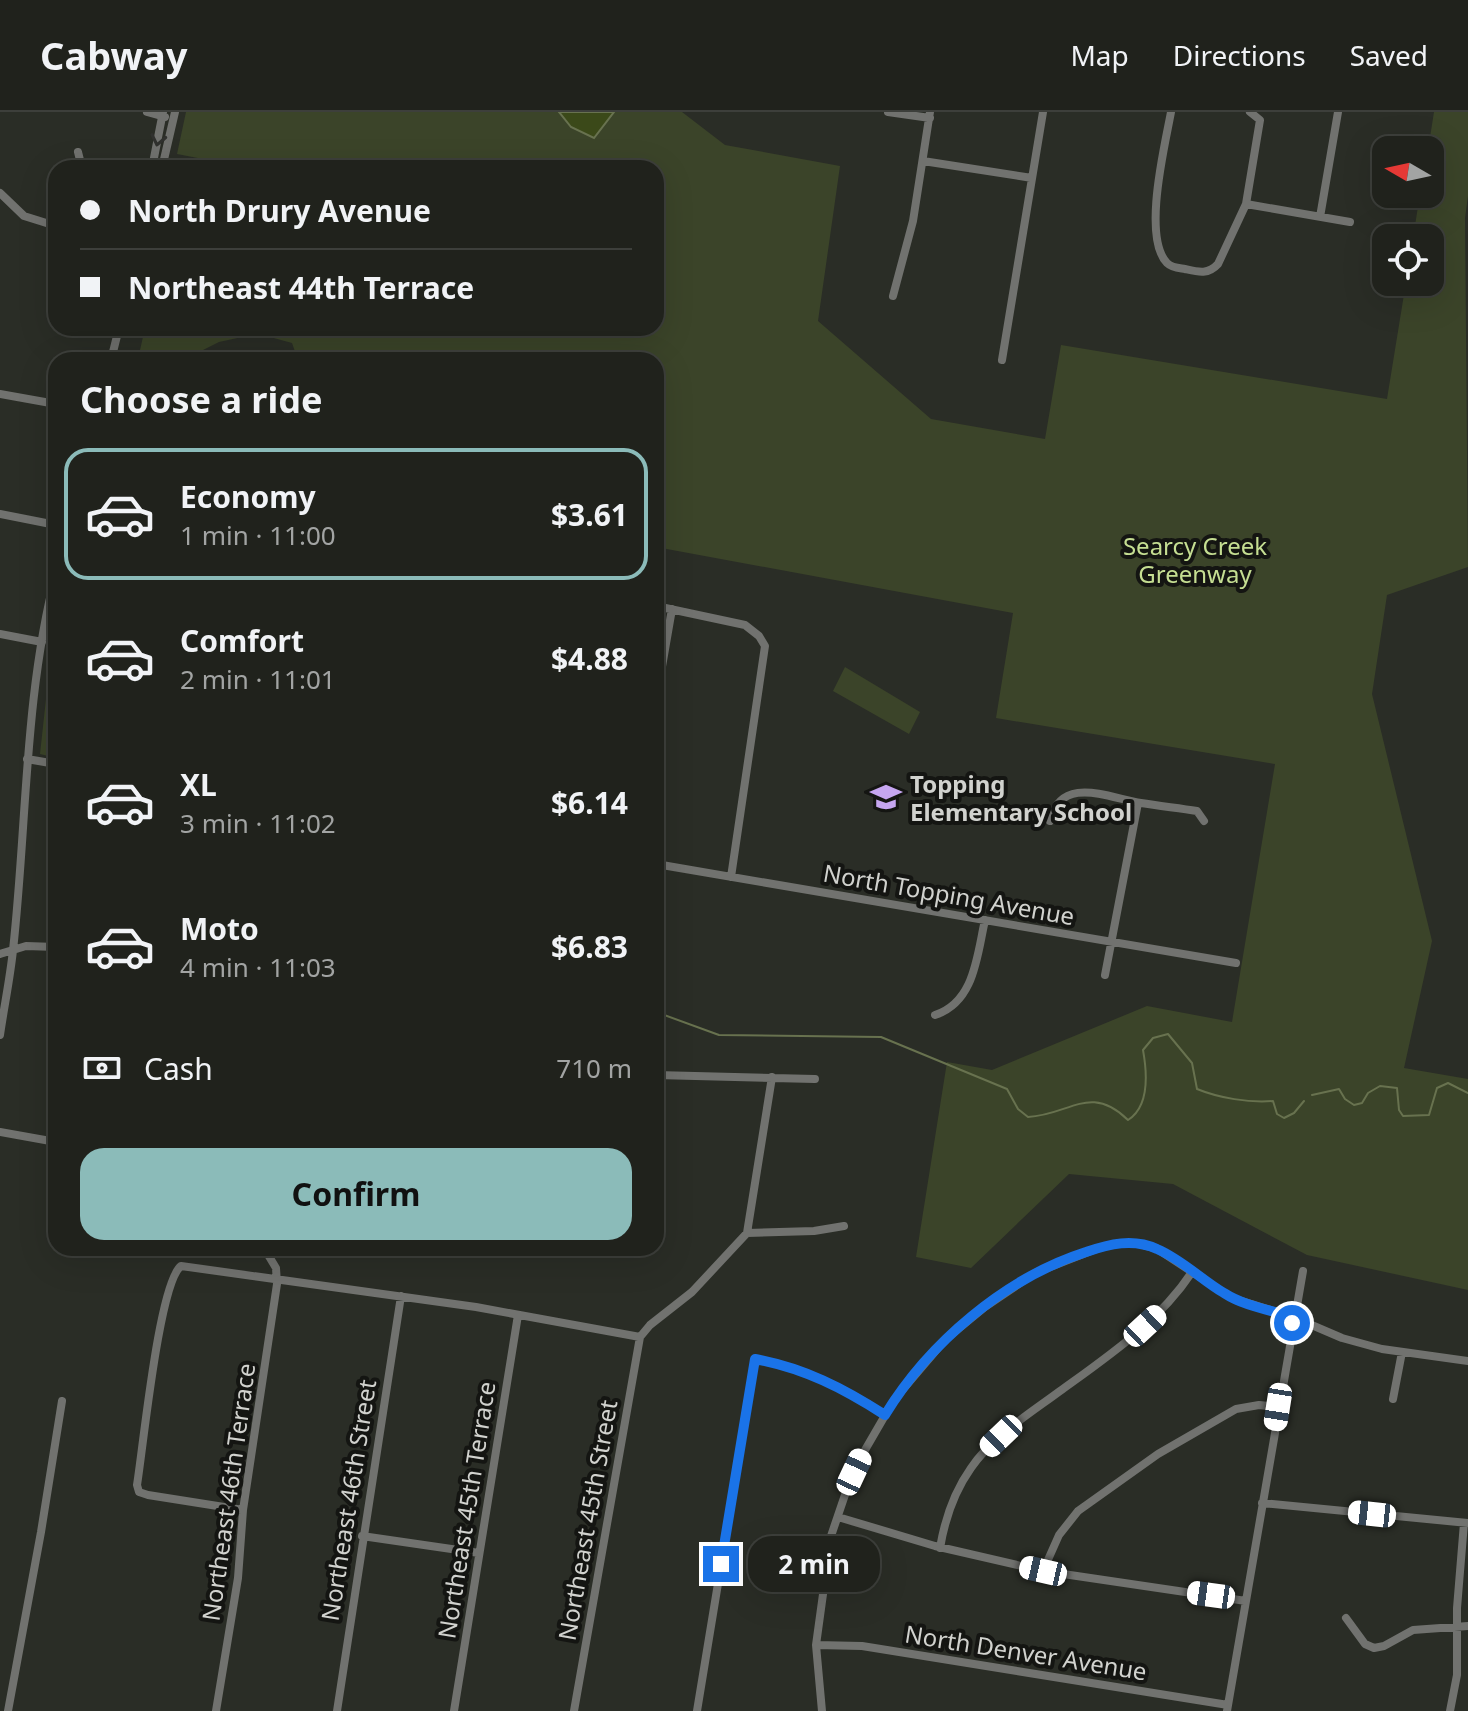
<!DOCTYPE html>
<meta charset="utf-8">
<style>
:root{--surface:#20221c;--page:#282a25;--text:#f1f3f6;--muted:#a2a4a3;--line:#3d3f3b;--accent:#8bbbb9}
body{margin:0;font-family:"Noto Sans",sans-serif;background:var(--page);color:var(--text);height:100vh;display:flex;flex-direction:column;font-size:30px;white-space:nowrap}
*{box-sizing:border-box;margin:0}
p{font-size:26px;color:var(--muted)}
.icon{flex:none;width:44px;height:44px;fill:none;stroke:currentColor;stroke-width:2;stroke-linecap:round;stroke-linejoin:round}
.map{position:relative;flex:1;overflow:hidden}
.panel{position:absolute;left:48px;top:240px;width:616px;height:904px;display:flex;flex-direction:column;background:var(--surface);border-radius:24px;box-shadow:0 8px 32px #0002,0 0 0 2px var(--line)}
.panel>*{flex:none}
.banner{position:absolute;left:48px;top:48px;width:616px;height:176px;border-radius:24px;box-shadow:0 8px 32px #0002,0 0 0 2px var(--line);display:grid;align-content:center;height:176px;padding:0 32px;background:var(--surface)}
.needle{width:52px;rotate:279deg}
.fabs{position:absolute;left:1372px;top:24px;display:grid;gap:16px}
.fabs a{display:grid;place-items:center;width:72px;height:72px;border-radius:16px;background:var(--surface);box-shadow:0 8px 32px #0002,0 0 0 2px var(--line);font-size:40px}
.end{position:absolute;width:36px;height:36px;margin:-18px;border:10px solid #1a73e8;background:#fff;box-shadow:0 0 0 4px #fff}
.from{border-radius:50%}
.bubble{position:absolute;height:56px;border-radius:24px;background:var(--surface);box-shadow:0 8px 32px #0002,0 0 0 2px var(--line);font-size:26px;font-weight:700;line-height:56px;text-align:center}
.car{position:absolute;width:24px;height:48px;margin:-24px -12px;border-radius:10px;box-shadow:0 0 6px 2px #0007;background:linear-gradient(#fff 24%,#345 0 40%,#fff 0 76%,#345 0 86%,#fff 0)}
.banner b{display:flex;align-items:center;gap:28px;height:76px;font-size:30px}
.banner b+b{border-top:2px solid var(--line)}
.banner i{width:20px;height:20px;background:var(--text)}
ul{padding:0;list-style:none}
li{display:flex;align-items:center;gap:24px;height:132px;margin:0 16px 12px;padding:0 16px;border:4px solid transparent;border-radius:24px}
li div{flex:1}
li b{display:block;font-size:30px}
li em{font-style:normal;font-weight:700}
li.current{border-color:var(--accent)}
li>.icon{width:72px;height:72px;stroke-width:1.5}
h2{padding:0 32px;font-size:36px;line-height:96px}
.pay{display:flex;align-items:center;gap:20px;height:88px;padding:0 32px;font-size:30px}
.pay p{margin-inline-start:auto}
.button{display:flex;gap:16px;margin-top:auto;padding:16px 32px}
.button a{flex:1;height:92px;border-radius:24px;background:var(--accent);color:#111;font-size:32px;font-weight:700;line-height:92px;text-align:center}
header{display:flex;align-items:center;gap:48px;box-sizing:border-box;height:112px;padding:0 40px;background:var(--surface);border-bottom:2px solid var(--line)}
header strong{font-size:38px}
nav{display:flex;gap:44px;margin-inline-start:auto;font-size:28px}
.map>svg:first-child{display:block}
</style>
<header>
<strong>Cabway</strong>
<nav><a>Map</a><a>Directions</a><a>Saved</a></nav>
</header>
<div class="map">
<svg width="1468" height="1599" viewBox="0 0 1468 1599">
<rect width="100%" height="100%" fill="#2a2d26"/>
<!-- green -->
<path fill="#3b4429" d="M186,0H682L725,33L840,54L818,209L931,307L1045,327L1061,233L1387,287L1406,170H1430V126H1413L1420,82H1430V38H1428L1434,0H1468V84L1465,106L1468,455L1387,483L1372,582L1432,829L1404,956L1468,967V1178L1307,1143L1173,1072L1069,1062L971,1156L916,1145L947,950L992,958L1147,894L1232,910L1275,652L996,606L1013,501L656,435V248H298L292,231L270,225H242L219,230L183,248H123L125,241L138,247L145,216H656V56H250L177,42Z
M56,533V646L40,642L50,550Z
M845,555L920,600L909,622L833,579Z"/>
<!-- water -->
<path fill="#3b4919" stroke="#68724f" stroke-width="2" d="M559,0H614L594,26L571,15Z"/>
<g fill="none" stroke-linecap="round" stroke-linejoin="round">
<!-- stream -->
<path stroke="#68724f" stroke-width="2" d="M656,900L719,923L881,925L1007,977L1018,997L1028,1005C1070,1003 1090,971 1128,1008C1150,994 1147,960 1143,938L1153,926L1168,922L1192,951L1197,977C1219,986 1249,991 1273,989L1277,1002L1284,1006L1294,1001L1304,989
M1312,983L1339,977L1345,987L1354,993L1362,991L1368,981L1380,974L1397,976L1399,998L1403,1004L1429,1003L1437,976L1448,971L1468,981"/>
<!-- minor -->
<path stroke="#71726f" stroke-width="8" d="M147,0L165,5
M888,0L930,6
M1171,0C1165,33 1142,125 1167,151C1172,156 1179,156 1185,157C1198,160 1208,163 1218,152L1246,92L1260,8L1250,0
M78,40L82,56
M923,49L1032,66
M152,56L163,0
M162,56L175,0
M0,81L24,104L56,114
M1246,92L1350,110
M1320,105L1338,0
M893,184L913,109L930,0
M111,248L119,216
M1002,248L1043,0
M0,282L56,292
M0,402L56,413
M656,494L745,513L759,524L765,534L731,765
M0,522L42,530
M656,589L672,497
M27,647L56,652
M1050,709C1061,662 1109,686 1141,691C1159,694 1178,696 1197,699L1204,709
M656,752L1236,851
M0,842L26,834L56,835
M1105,863L1138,691
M935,903C975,890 977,843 985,808
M0,923C4,895 10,867 13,838C27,713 24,584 56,461
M656,963L815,967
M0,1020L56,1030
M747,1121L772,965
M1393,1287L1402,1240
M1262,1391L1468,1411
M243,1398L148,1383L139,1380L137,1373C143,1337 159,1171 181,1154L476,1195L640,1225
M838,1405L935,1434L1043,1459L1246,1489
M362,1424L479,1441
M940,1436C945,1406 954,1380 971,1356C993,1324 1029,1302 1060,1279C1107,1245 1159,1210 1192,1160
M1043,1459L1059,1423L1078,1399L1158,1342L1236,1297L1259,1293L1278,1295
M1346,1506L1365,1532L1374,1536L1384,1534L1413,1518L1468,1514
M816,1533L862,1534L1228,1593
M8,1599L41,1420L62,1289
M216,1599L238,1466L243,1398L277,1172L276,1156L264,1136
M337,1599L401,1184
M454,1599L518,1203
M574,1599L640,1225L650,1213L692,1180L747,1121L814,1119L844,1114
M697,1599L755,1247C804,1256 844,1276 885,1303
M822,1599L816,1533L831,1424L848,1374L865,1338L894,1288L945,1228L985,1195L1035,1161L1096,1137L1119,1131H1135L1157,1137L1232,1186L1293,1205L1342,1226L1382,1237L1468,1249
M1227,1599L1303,1159
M1450,1599L1457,1563V1496L1464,1411"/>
</g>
<!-- one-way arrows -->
<defs><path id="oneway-chevron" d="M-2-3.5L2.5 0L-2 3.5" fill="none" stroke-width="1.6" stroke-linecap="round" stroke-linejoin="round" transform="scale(2)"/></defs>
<use stroke="#30312e" href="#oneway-chevron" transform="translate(158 28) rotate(102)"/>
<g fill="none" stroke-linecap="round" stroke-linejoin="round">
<!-- route -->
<path stroke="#1a73e8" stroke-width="10" d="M721,1452L755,1247C804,1256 843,1276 885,1303C929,1231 1005,1166 1086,1140C1109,1132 1133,1126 1157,1137C1181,1147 1202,1168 1224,1181C1244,1194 1270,1198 1293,1205L1292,1211"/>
</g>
<!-- icons -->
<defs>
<symbol id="school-bare" viewBox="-9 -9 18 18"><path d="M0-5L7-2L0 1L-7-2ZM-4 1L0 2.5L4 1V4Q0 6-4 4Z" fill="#c6a6f0" stroke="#141512" stroke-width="2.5" paint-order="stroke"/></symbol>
</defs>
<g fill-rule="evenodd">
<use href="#school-bare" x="864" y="663" width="44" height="44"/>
</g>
<g text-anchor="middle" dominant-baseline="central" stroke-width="8" stroke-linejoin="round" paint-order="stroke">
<!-- park labels -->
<g font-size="24" fill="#c5de92" stroke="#141512">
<text x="1195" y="433">Searcy Creek<tspan x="1195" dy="28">Greenway</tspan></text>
</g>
<!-- poi labels -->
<g font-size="24" font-weight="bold" fill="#d1d2ce" stroke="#141512" text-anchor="start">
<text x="910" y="671">Topping<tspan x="910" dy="28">Elementary School</tspan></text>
</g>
<!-- street labels -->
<g font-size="24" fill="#d1d2ce" stroke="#141512">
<text transform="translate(949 782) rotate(10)">North Topping Avenue</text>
<text transform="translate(228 1380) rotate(-82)">Northeast 46th Terrace</text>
<text transform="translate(348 1388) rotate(-81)">Northeast 46th Street</text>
<text transform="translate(466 1398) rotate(-81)">Northeast 45th Terrace</text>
<text transform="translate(587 1408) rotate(-80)">Northeast 45th Street</text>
<text transform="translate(1026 1540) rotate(9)">North Denver Avenue</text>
</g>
</g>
</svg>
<div class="fabs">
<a><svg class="needle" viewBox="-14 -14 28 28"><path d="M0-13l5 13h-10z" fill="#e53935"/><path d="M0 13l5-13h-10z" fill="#a2a4a3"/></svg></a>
<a><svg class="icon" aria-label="locate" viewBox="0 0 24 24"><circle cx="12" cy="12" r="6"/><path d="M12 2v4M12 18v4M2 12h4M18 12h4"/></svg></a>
</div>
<i class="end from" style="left:1292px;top:1211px"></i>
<i class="end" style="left:721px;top:1452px"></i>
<div class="bubble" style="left:748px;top:1424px;width:132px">2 min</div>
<i class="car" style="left:1145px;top:1214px;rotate:47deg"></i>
<i class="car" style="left:1278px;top:1295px;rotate:189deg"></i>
<i class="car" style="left:1001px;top:1324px;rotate:226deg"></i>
<i class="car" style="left:854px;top:1360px;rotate:25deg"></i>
<i class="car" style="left:1372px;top:1402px;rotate:276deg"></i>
<i class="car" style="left:1043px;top:1459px;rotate:283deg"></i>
<i class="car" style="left:1211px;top:1483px;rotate:278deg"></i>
<div class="banner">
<b><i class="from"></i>North Drury Avenue</b>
<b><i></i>Northeast 44th Terrace</b>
</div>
<section class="panel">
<h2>Choose a ride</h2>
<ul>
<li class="current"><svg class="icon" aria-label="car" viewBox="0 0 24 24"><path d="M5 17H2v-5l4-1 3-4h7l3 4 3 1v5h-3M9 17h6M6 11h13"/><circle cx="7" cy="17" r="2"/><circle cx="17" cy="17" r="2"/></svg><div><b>Economy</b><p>1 min · 11:00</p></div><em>$3.61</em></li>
<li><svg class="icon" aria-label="car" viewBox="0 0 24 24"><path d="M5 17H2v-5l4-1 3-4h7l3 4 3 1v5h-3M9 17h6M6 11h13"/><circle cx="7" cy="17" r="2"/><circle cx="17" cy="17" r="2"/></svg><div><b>Comfort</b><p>2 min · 11:01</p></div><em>$4.88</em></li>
<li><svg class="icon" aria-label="car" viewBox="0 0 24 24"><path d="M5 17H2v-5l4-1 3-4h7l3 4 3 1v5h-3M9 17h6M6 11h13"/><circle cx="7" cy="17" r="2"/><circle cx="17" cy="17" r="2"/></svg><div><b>XL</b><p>3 min · 11:02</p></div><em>$6.14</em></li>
<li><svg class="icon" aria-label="car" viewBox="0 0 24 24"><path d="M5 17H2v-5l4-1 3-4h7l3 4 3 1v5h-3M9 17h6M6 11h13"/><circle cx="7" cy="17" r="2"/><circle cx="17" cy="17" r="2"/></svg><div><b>Moto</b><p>4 min · 11:03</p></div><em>$6.83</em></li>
</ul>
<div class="pay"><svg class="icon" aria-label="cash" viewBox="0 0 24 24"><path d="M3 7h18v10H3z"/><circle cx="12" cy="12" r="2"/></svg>Cash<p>710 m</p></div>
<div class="button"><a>Confirm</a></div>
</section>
</div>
